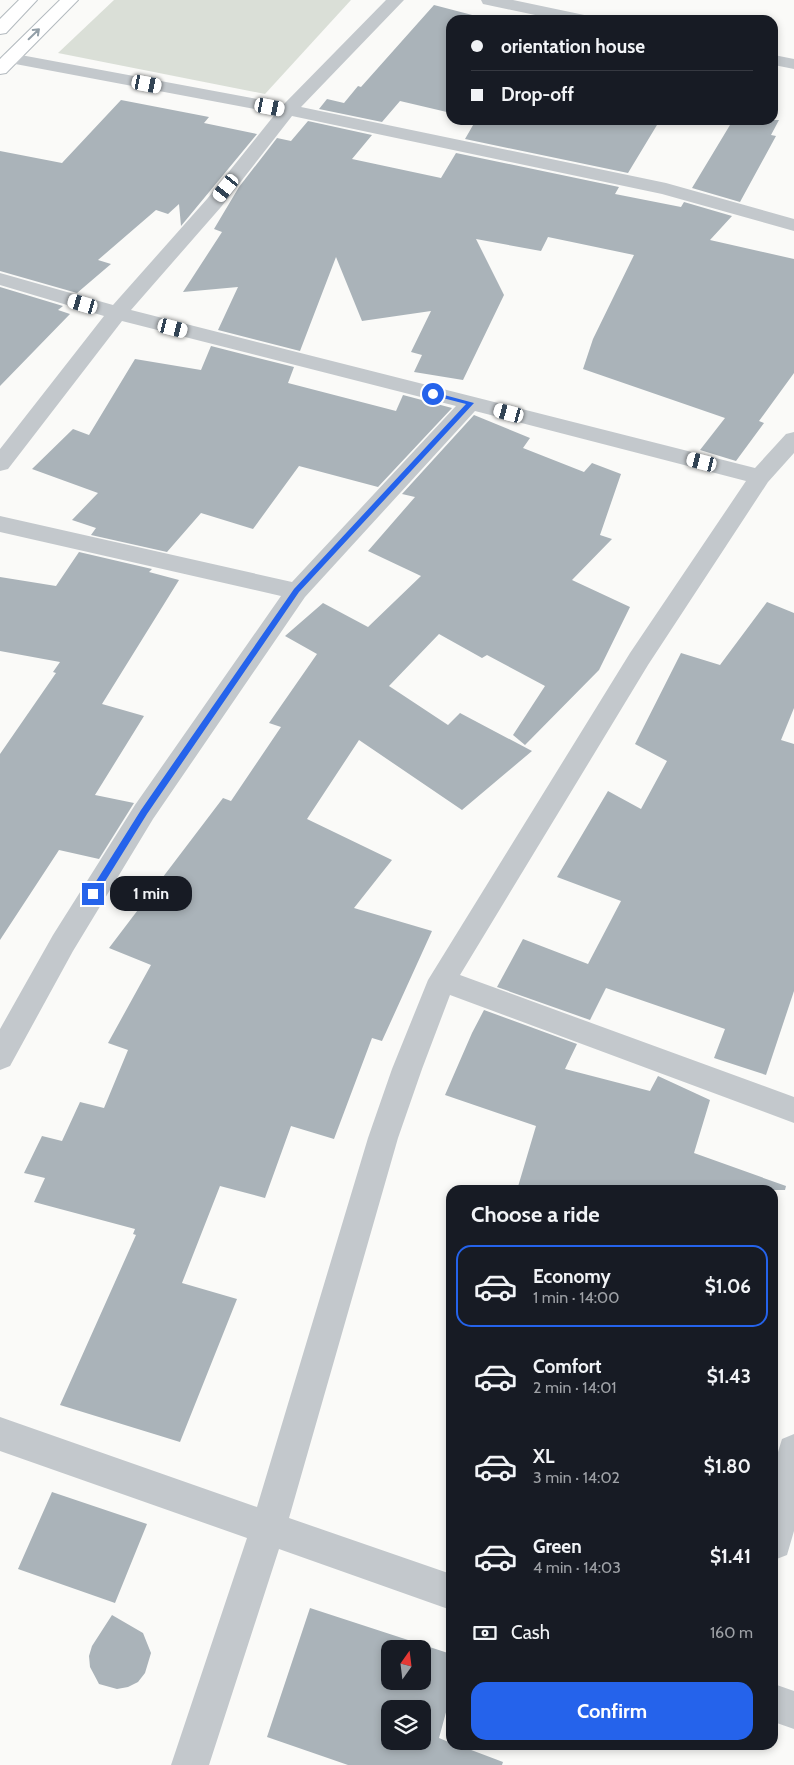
<!DOCTYPE html>
<meta charset="utf-8">
<style>
:root{--surface:#171b24;--page:#20242c;--text:#f1f3f6;--muted:#9ea1a6;--line:#363941;--accent:#2563eb}
body{margin:0;font-family:Cabin,sans-serif;background:var(--page);color:var(--text);height:100vh;display:flex;flex-direction:column;font-size:19px;white-space:nowrap}
*{box-sizing:border-box;margin:0}
p{font-size:16px;color:var(--muted)}
.icon{flex:none;width:28px;height:28px;fill:none;stroke:currentColor;stroke-width:2;stroke-linecap:round;stroke-linejoin:round}
.map{position:relative;flex:1;overflow:hidden}
.side{position:absolute;left:446px;top:1185px;width:332px;height:565px;display:flex;flex-direction:column;background:var(--surface);border-radius:15px;box-shadow:0 2px 8px #0003}
.side>*{flex:none}
.hud{position:absolute;left:446px;top:15px;width:332px;height:110px;border-radius:15px;box-shadow:0 2px 8px #0003;display:grid;align-content:center;height:110px;padding:0 25px;background:var(--surface)}
.needle{width:32px;rotate:14deg}
.controls{position:absolute;left:381px;top:1640px;display:grid;gap:10px}
.controls a{display:grid;place-items:center;width:50px;height:50px;border-radius:10px;background:var(--surface);box-shadow:0 2px 8px #0003;font-size:25px}
.end{position:absolute;width:22px;height:22px;margin:-11px;border:6px solid #2563eb;background:#fff;box-shadow:0 0 0 2px #fff}
.from{border-radius:50%}
.bubble{position:absolute;height:35px;border-radius:15px;background:var(--surface);box-shadow:0 2px 8px #0003;font-size:16px;font-weight:700;line-height:35px;text-align:center}
.car{position:absolute;width:15px;height:30px;margin:-15px -8px;border-radius:6px;box-shadow:0 0 4px 1px #0007;background:linear-gradient(#fff 24%,#345 0 40%,#fff 0 76%,#345 0 86%,#fff 0)}
.hud b{display:flex;align-items:center;gap:18px;height:48px;font-size:19px}
.hud b+b{border-top:1px solid var(--line)}
.hud i{width:12px;height:12px;background:var(--text)}
ul{padding:0;list-style:none}
li{display:flex;align-items:center;gap:15px;height:82px;margin:0 10px 8px;padding:0 15px;border:2px solid transparent;border-radius:15px}
li div{flex:1}
li b{display:block;font-size:19px}
li em{font-style:normal;font-weight:700}
li.current{border-color:var(--accent)}
li>.icon{width:45px;height:45px;stroke-width:1.5}
h2{padding:0 25px;font-size:22px;line-height:60px}
.pay{display:flex;align-items:center;gap:12px;height:55px;padding:0 25px;font-size:19px}
.pay p{margin-inline-start:auto}
.action{display:flex;gap:10px;margin-top:auto;padding:10px 25px}
.action a{flex:1;height:58px;border-radius:15px;background:var(--accent);color:#fff;font-size:20px;font-weight:700;line-height:58px;text-align:center}
.map>svg:first-child{display:block}
</style>
<div class="map">
<svg width="794" height="1765" viewBox="0 0 794 1765">
<rect width="100%" height="100%" fill="#fafaf8"/>
<!-- green -->
<path fill="#dadfd7" d="M114,0H351L265,94L58,53Z"/>
<!-- building -->
<path fill="#aab3b9" fill-rule="evenodd" d="M434,5L476,16L473,20H451V113L400,101L382,122L319,109L327,99L344,103L358,86L361,87Z
M121,100L209,117L204,123L257,134L181,226L179,204L168,214L156,210L98,260L111,264L77,293L0,271V151L62,163Z
M476,120H607V123L610,120H660L628,173L465,139Z
M733,120H779L771,135L776,136L740,202L692,188Z
M308,121L372,135L352,159L441,178L456,153L619,187L615,194L681,207L684,202L732,216L710,240L794,259V373L759,421L764,423L736,461L700,450L725,418L583,369L593,339L634,255L548,237L541,251L476,239L504,295L463,380L414,372L422,355L411,352L431,311L362,321L336,257L300,351L218,330L238,287L183,292L222,232L214,229L239,187L277,138L291,141Z
M0,287L63,306L58,310L70,314L0,386Z
M211,346L294,367L288,383L396,411L403,395L452,408L378,487L299,466L253,529L201,513L167,552L91,535L96,528L72,520L98,493L32,469L73,429L89,435L135,359L201,370Z
M474,415L530,438L523,448L584,472L592,463L621,474L600,535L612,539L572,580L630,607L599,670L525,745L513,735L545,686L487,655L482,658L439,634L389,686L448,725L460,713L532,751L462,810L359,740L307,819L392,860L354,908L432,931L382,1041L372,1038L334,1139L291,1126L265,1198L220,1186L182,1283L237,1299L180,1442L60,1405L136,1235L133,1234L135,1229L34,1202L45,1178L24,1173L42,1136L62,1141L80,1102L104,1108L128,1050L108,1043L151,965L109,948L223,798L231,801L281,727L269,723L317,654L285,636L323,603L368,627L421,576L368,551L415,497L402,494Z
M79,552L152,569L149,572L179,580L102,704L144,716L95,795L134,803L99,859L59,850L0,940V754L56,673L53,672L60,662L0,651V577L56,586Z
M767,602L794,613V708L781,740L794,744V991L766,1075L714,1058L725,1029L606,988L590,1020L497,987L523,939L588,964L621,901L557,877L608,791L641,809L667,761L635,744L681,653L720,665Z
M484,1010L577,1044L565,1069L650,1091L658,1076L710,1100L694,1153L786,1186L785,1190H517L536,1126L445,1095L472,1033Z
M52,1492L147,1524L115,1603L18,1569Z
M310,1608L451,1654V1694L439,1738L451,1743V1745H458L503,1762L502,1765H348L267,1737ZM390,1649H422V1681H390ZM390,1709H422V1741H390Z
M112,1615L143,1633L151,1653L145,1673L138,1682L128,1687L117,1689L99,1684L90,1667L89,1656L92,1646Z"/>
<g fill="none" stroke-linecap="round" stroke-linejoin="round">
<defs>
<path id="secondary" d="M19,0H37L6,33L0,34V19Z
M60,0H78L6,73L0,74V59Z"/>
</defs>
<!-- secondary casing -->
<use href="#secondary" stroke="#b3babf" stroke-width="2"/>
<!-- street -->
<path fill="#c3c8cc" fill-rule="evenodd" d="M386,0H404L301,107L666,183L794,219V231L662,194L292,116L221,207L131,310L755,468L786,434L794,432V453L768,482L648,665L460,975L794,1097V1123L450,995L422,1069L398,1138L289,1518L451,1574V1610L279,1549L209,1765H171L247,1538L0,1451V1417L257,1507L368,1138L392,1069L428,980L630,653L746,481L475,411L305,597L153,819L73,951L10,1066L0,1070V1029L53,935L135,805L281,596L0,532V516L292,582L456,406L122,321L8,469L0,471V449L104,316L0,285V273L113,305L207,199L276,113L10,63L4,62L1,58L4,54L10,53L284,104Z
M481,0H513L589,16L592,20H559L483,4Z
M774,55L794,59V69L774,65Z
M794,1434V1531L787,1555L774,1560V1465L782,1439Z
M774,1684L794,1691V1729L774,1722Z"/>
<!-- secondary -->
<use href="#secondary" fill="#fff" fill-rule="evenodd"/>
</g>
<!-- one-way arrows -->
<defs><path id="oneway-shaft" d="M-6 0H5M1.5-3L5.5 0L1.5 3" fill="none" stroke-width="1.6" stroke-linecap="round" stroke-linejoin="round" transform="scale(1.25)"/></defs>
<use stroke="#939fa8" href="#oneway-shaft" transform="translate(34 34) rotate(-44)"/>
<!-- route -->
<path fill="#2563eb" d="M433,392L474,403L299,592L147,814L96,896H90V891L141,810L294,589L466,404L431,395L430,394Z"/>
</svg>
<div class="controls">
<a><svg class="needle" viewBox="-14 -14 28 28"><path d="M0-13l5 13h-10z" fill="#e53935"/><path d="M0 13l5-13h-10z" fill="#9ea1a6"/></svg></a>
<a><svg class="icon" aria-label="layers" viewBox="0 0 24 24"><path d="M12 4l9 5-9 5-9-5zM3 14l9 5 9-5"/></svg></a>
</div>
<i class="end from" style="left:433px;top:394px"></i>
<i class="end" style="left:93px;top:894px"></i>
<div class="bubble" style="left:110px;top:876px;width:82px">1 min</div>
<i class="car" style="left:147px;top:84px;rotate:101deg"></i>
<i class="car" style="left:270px;top:107px;rotate:101deg"></i>
<i class="car" style="left:226px;top:188px;rotate:219deg"></i>
<i class="car" style="left:83px;top:304px;rotate:286deg"></i>
<i class="car" style="left:173px;top:328px;rotate:104deg"></i>
<i class="car" style="left:509px;top:413px;rotate:285deg"></i>
<i class="car" style="left:702px;top:462px;rotate:284deg"></i>
<div class="hud">
<b><i class="from"></i>orientation house</b>
<b><i></i>Drop-off</b>
</div>
<section class="side">
<h2>Choose a ride</h2>
<ul>
<li class="current"><svg class="icon" aria-label="car" viewBox="0 0 24 24"><path d="M5 17H2v-5l4-1 3-4h7l3 4 3 1v5h-3M9 17h6M6 11h13"/><circle cx="7" cy="17" r="2"/><circle cx="17" cy="17" r="2"/></svg><div><b>Economy</b><p>1 min · 14:00</p></div><em>$1.06</em></li>
<li><svg class="icon" aria-label="car" viewBox="0 0 24 24"><path d="M5 17H2v-5l4-1 3-4h7l3 4 3 1v5h-3M9 17h6M6 11h13"/><circle cx="7" cy="17" r="2"/><circle cx="17" cy="17" r="2"/></svg><div><b>Comfort</b><p>2 min · 14:01</p></div><em>$1.43</em></li>
<li><svg class="icon" aria-label="car" viewBox="0 0 24 24"><path d="M5 17H2v-5l4-1 3-4h7l3 4 3 1v5h-3M9 17h6M6 11h13"/><circle cx="7" cy="17" r="2"/><circle cx="17" cy="17" r="2"/></svg><div><b>XL</b><p>3 min · 14:02</p></div><em>$1.80</em></li>
<li><svg class="icon" aria-label="car" viewBox="0 0 24 24"><path d="M5 17H2v-5l4-1 3-4h7l3 4 3 1v5h-3M9 17h6M6 11h13"/><circle cx="7" cy="17" r="2"/><circle cx="17" cy="17" r="2"/></svg><div><b>Green</b><p>4 min · 14:03</p></div><em>$1.41</em></li>
</ul>
<div class="pay"><svg class="icon" aria-label="cash" viewBox="0 0 24 24"><path d="M3 7h18v10H3z"/><circle cx="12" cy="12" r="2"/></svg>Cash<p>160 m</p></div>
<div class="action"><a>Confirm</a></div>
</section>
</div>
